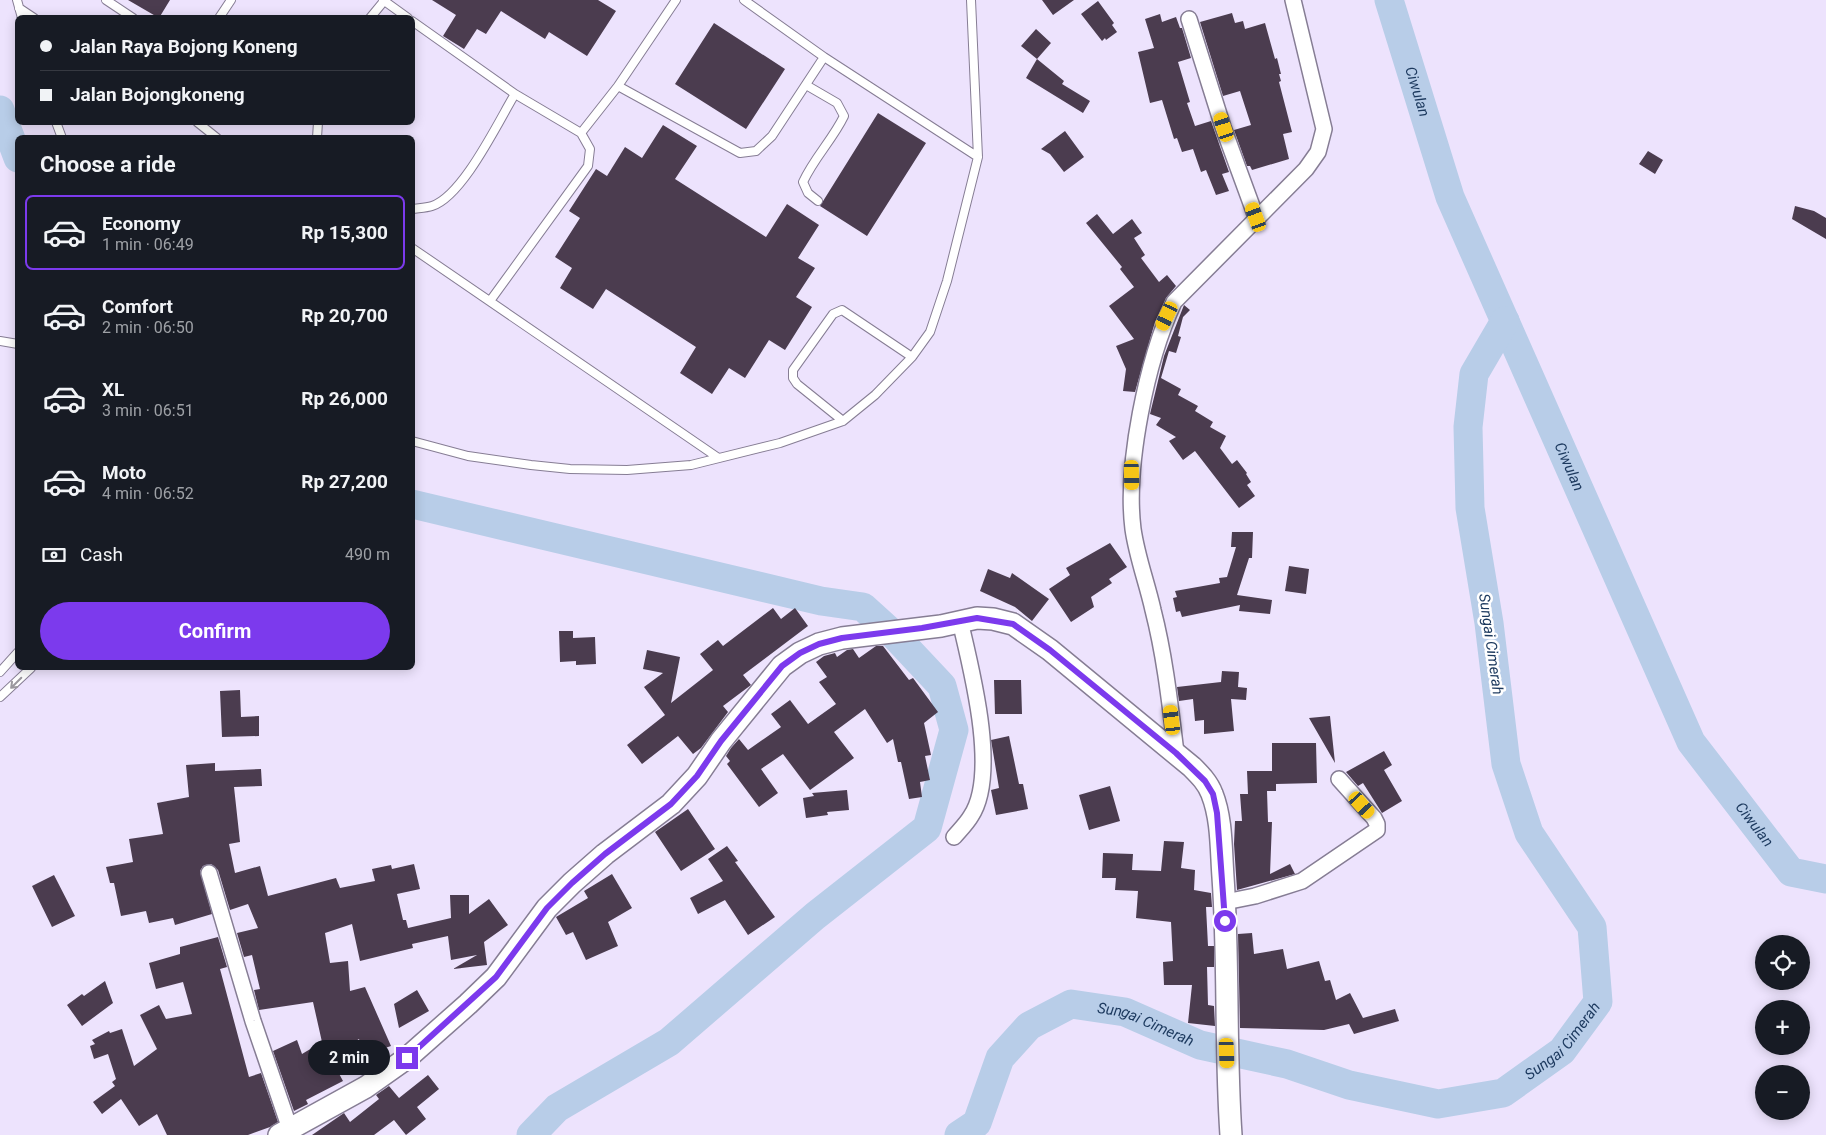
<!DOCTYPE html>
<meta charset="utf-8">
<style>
:root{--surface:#171b24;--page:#242831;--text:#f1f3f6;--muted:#9ea1a6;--line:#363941;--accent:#7c3aed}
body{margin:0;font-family:Roboto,sans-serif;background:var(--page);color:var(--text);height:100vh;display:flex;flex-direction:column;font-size:19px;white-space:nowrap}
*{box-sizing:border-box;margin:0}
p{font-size:16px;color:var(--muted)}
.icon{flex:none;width:28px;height:28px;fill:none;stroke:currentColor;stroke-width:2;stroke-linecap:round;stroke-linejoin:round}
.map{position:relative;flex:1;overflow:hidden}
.side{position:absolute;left:15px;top:135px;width:400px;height:535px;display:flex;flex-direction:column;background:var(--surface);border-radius:8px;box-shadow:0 2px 12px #0003}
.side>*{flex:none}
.top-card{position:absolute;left:15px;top:15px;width:400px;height:110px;border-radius:8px;box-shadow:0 2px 12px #0003;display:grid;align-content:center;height:110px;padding:0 25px;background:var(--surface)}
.tools{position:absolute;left:1755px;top:935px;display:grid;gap:10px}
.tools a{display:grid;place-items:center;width:55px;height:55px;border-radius:50%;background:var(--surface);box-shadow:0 2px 12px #0003;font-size:25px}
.end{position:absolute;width:22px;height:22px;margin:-11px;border:6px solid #7c3aed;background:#fff;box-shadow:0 0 0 2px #fff}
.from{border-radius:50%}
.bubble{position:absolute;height:35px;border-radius:18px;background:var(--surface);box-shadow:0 2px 12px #0003;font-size:16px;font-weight:700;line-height:35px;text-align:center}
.car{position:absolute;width:15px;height:30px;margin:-15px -8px;border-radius:6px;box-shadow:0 0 4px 1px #0007;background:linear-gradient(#f5c518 24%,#345 0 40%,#f5c518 0 76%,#345 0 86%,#f5c518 0)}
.top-card b{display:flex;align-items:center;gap:18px;height:48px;font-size:19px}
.top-card b+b{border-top:1px solid var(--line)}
.top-card i{width:12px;height:12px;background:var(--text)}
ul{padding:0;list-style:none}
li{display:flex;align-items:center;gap:15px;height:75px;margin:0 10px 8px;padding:0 15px;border:2px solid transparent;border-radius:8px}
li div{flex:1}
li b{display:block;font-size:19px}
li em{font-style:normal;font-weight:700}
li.current{border-color:var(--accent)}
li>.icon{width:45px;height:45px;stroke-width:1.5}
h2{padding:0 25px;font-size:22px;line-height:60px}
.pay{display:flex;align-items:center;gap:12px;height:55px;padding:0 25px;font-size:19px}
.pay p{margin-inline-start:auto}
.button{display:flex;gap:10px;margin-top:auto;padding:10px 25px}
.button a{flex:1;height:58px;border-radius:30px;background:var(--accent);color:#fff;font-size:20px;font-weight:700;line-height:58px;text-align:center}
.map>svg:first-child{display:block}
</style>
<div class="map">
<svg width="1826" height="1135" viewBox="0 0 1826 1135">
<rect width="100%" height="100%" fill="#ede3fd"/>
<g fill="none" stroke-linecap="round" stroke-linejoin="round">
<!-- river -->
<g stroke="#b8cde8" stroke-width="29">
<path id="s1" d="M1389,0L1450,197L1691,742L1791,872L1826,879"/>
<path d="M0,110L18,158"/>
<path d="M412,504L821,601L863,607L895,636L942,686L954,730L927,828L815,916L669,1042L557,1108L531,1135"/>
<path id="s2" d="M959,1135L977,1123L1000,1058L1029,1026L1071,1004L1125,1012L1200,1045L1287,1064L1349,1085L1438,1104L1503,1093L1562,1051L1598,1002L1592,927L1529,833L1506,764L1489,623L1470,508L1468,427L1474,374L1505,321"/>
</g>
</g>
<!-- building -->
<path fill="#4b3c4f" d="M128,0H170L159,18Z
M432,0H598L616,11L587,56L549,32L545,39L501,11L486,34L477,29L464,49L443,36L456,15Z
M1042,0H1074L1053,15Z
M1098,1L1114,23L1112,25L1117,32L1106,40L1105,38L1102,41L1081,14Z
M1232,13L1235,23L1243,21L1245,29L1265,23L1275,59L1277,58L1281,74H1279L1281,81L1279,82L1292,132L1283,134L1289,159L1252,170L1250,166H1247L1234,130L1251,125L1240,91L1223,96L1200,22Z
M1160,14L1162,22L1176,17L1180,28H1182L1191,58L1178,62L1190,102L1187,103L1195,126L1211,121L1229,172L1222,174L1229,191L1216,195L1206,170L1201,172L1193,149L1182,152L1177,138L1174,139L1162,100L1150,103L1138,52L1154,48L1145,19Z
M714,23L785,69L746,129L675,84Z
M1036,29L1051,43L1037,59L1064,81L1062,84L1090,101L1083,113L1026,78L1037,59L1021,46Z
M878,113L926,143L867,236L820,206Z
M663,125L697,146L675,179L766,237L787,204L819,225L798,258L815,268L796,297L812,307L785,350L769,340L745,378L729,368L712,394L680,373L696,347L606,289L593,309L560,288L572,268L555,257L580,218L569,211L596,169L607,176L625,147L642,158Z
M1065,131L1084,157L1064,172L1050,154L1041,149Z
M1648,151L1663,160L1655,174L1639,164Z
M1795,206L1814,211L1826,218V239L1792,219Z
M1097,214L1113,234L1132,219L1142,233L1134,238L1145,255L1141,258L1159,282L1167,275L1176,286L1166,298L1155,322L1135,392L1123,391L1126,369L1116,346L1134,339L1109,306L1134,287L1120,269L1122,267L1086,223Z
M1184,305L1190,310L1183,317L1178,336L1181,337L1176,353L1169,351L1161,378L1181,389L1178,395L1198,406L1195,411L1213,422L1210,427L1226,436L1220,448L1232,464L1237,460L1247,473L1246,474L1251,482L1247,485L1255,496L1239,508L1195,451L1183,460L1169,441L1176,437L1156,425L1161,418L1150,414L1164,356Z
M1232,532H1253L1252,558H1249L1237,595L1272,600L1270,614L1239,611L1240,605L1182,617L1180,611L1176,612L1173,598L1177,597L1175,591L1220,583L1219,578L1227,577L1236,547H1231Z
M1110,543L1127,567L1109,579L1112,583L1091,597L1094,607L1071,622L1049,589L1070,575L1066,568Z
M1289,566L1309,569L1306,594L1285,591Z
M988,569L1010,578L1012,573L1049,599L1032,621L1015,607L980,591Z
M773,608L781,619L795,608L808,626L743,675L751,685L723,706L728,712L701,748L693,754L678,736L642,764L627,745L665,715L644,687L663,673L643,669L647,650L680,657L671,703L713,670L700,654L718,640L723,646Z
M559,631H573V638L595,637L596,664L576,665V661L560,662Z
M876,646H883L909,680L913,678L938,712L924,723L931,755L925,756L930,780L920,782L922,797L909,799L901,762H898L893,739L887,743L865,709L834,732L854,758L810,790L783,754L761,769L778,793L759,807L727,764L730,761L726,756L731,748L739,739L748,750L781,727L771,714L790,700L808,724L836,704L819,682L827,677L816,662L824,656L835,653L837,657L847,650L853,649L859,658Z
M1222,671L1239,672L1238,687L1247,688L1246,700L1231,699L1234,731L1204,734V720L1195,721L1193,699L1179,701L1177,687L1221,682Z
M994,680H1021L1022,714H995Z
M240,690L241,717L259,716V736L222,737L220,691Z
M1330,716L1335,763L1309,718Z
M1009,736L1019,784H1023L1028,809L996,815L991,790L999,788L991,740Z
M1272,743H1316L1317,783L1276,784V791H1267L1268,822H1272L1270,874L1290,864L1295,874L1237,890L1234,844L1235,821H1242L1240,794H1248L1247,771H1272Z
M1384,751L1392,765L1384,770L1402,801L1382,813L1363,783L1358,786L1346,772Z
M215,763V771L261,769L262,786L234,787L240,842L229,844L235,873L260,866L268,896L336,878L340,888L375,881L372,869L391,865L392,869L414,864L420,889L397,894L403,920H406L408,928L451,918L450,895H469V914L489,899L508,925L484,942L487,965L453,969L477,955L451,960L448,936L412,944L413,948L360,961L352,924L325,933L330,963L348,961L350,991L365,987L391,1046L364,1055L359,1039L330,1057L343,1081L306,1100L308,1104L294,1111L273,1051L297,1040L302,1054L322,1042L313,1002L259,1010L254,990L260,989L252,955L244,957L237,933L258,928L248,904L230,910L218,870L211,864L203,866L200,871L212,914L175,925L173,918L149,923L146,911L121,916L114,883H110L106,867L133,862L129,839L163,834L157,803L189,797L186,765Z
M1110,786L1120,821L1089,830L1079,795Z
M847,790L849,810L827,812L828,815L806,818L803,798L814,796L812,793Z
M688,809L715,849L681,871L655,832Z
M1164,841L1184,842L1181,868L1195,870L1194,890L1211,893L1212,907H1206L1208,946H1214V967H1207L1208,1005L1214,1006L1215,1026L1188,1023L1192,985H1164L1163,962L1173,961L1171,922L1136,918L1138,891L1115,890L1116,878H1102L1103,853L1133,854L1132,870L1161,871Z
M727,846L738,861L735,862L775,917L748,935L725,900L698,914L690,898L723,881L708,859Z
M612,874L632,908L608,922L618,946L586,960L573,932L566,935L556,917L588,898L584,891Z
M54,875L75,916L52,927L32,886Z
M1252,933L1254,954L1283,949L1287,969L1319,961L1325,981L1330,980L1336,1000L1350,993L1363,1018L1395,1009L1399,1021L1354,1034L1349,1024L1324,1030L1240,1028L1238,934Z
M218,937L227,967L220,969L249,1077L261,1073L278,1122L270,1127L248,1135H167L157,1114L139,1126L121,1099L102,1114L93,1102L115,1086L112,1082L116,1079L108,1054L94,1059L90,1046L95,1044L92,1040L109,1031L110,1033L122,1029L134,1066L157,1049L140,1015L159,1005L166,1019L192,1014L183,982L156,989L149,963L180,954V947Z
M105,981L113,1003L82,1026L67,1005L82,994L84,996Z
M417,990L429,1011L399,1028L394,1004Z
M428,1075L439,1089L417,1107L426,1119L406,1135L394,1120L374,1135H312L344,1113L350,1122L379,1099L376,1095L389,1086L399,1098Z"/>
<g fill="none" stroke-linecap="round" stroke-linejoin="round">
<defs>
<path id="service" d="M17,0L22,18
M106,0L133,18
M383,0L408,18
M744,0L824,57L978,157
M19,8L34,18
M219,18L231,0
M370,18L384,1
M412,21L515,94
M806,85L837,103L844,116C833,139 814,158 803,182L808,193L818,201
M618,86L740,153L756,151L772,136L824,57
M56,122L62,138
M197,122L217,138
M317,138L318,122
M412,209C419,208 426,208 432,206C463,196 498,122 515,94L581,133L618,86L676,0
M412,248L717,457
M490,301L588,166L590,149L581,133
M0,341L18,344
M843,421L797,384L793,378V370L833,314L842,310L912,357
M412,441L468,456L531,465L570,469L627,470L691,465L780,443L843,421L875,395L912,357L930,332L947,281L978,157L971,0
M0,672L18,652
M0,697L31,668"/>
<path id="minor" d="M1189,19L1223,127L1256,217
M1176,753C1170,704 1165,657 1153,610C1147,583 1137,557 1133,529C1125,465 1147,360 1174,302L1306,169L1318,152L1324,129L1293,0
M954,837C960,830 967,823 971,816C999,774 971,668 960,621
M209,873L253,1021L290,1129
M1225,902L1255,896L1302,881L1377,830V824L1374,818L1339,779"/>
<path id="secondary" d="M279,1135L366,1087L407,1058L468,1004L496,977L547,908L572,883L605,854L671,804L697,776L721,741L782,666L800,653L819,644L842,638L941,626L977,618L993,619L1013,624L1050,650L1192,767C1200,775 1208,783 1212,794C1222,819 1221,850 1223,877C1229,963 1225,1049 1231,1135"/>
</defs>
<!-- service casing -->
<use href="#service" stroke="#867d94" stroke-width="10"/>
<!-- minor casing -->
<use href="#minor" stroke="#867d94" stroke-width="18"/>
<!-- secondary casing -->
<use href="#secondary" stroke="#867d94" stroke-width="24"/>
<!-- service -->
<use href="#service" stroke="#fff" stroke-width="8"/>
<!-- minor -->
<use href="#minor" stroke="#fff" stroke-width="15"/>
<!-- secondary -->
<use href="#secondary" stroke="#fff" stroke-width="21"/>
</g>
<!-- one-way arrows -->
<defs><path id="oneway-shaft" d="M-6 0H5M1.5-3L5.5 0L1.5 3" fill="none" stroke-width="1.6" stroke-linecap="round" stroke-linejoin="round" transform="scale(1.25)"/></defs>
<use stroke="#9b989e" href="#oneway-shaft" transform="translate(16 683) rotate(135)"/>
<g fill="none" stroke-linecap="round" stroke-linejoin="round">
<!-- route -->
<path stroke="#7c3aed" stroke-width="6" d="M407,1058L496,977L547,908L572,883L605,854L671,804L697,776L721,741L782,666L800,653L819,644L842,638L922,628L977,618L1013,624L1050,650L1176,753L1205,781L1213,794L1217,813L1225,921"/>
</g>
<g text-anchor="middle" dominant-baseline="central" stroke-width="5" stroke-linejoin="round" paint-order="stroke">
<!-- water labels -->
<g font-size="15" font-style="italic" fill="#1c395e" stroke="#fff">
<text stroke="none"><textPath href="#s1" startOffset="96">Ciwulan</textPath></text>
<text stroke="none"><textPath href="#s1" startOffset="501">Ciwulan</textPath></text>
<text transform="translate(1491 644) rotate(82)">Sungai Cimerah</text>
<text stroke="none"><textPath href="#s1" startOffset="906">Ciwulan</textPath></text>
<text stroke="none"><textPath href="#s2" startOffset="259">Sungai Cimerah</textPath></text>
<text stroke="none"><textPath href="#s2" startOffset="709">Sungai Cimerah</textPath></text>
</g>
</g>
</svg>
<div class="tools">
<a><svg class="icon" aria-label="locate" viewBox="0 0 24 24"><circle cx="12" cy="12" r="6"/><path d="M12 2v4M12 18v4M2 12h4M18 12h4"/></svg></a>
<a>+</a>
<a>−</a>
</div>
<i class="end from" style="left:1225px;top:921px"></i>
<i class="end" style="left:407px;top:1058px"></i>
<div class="bubble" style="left:308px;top:1040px;width:82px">2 min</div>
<i class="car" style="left:1224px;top:127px;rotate:342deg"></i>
<i class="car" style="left:1256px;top:217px;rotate:340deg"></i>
<i class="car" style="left:1167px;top:316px;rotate:205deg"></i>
<i class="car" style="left:1132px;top:475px;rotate:179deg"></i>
<i class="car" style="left:1172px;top:720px;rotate:353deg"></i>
<i class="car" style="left:1362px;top:805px;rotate:138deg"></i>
<i class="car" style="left:1227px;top:1053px;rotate:178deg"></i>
<div class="top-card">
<b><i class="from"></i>Jalan Raya Bojong Koneng</b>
<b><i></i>Jalan Bojongkoneng</b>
</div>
<section class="side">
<h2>Choose a ride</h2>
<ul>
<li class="current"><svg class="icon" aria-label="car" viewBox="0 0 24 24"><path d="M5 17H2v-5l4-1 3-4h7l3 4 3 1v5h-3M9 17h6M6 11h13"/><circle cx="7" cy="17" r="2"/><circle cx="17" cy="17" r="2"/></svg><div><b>Economy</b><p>1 min · 06:49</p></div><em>Rp 15,300</em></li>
<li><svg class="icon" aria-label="car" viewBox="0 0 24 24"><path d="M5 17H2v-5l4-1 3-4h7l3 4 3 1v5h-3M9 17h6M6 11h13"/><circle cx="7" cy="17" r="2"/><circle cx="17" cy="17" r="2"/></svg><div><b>Comfort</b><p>2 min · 06:50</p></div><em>Rp 20,700</em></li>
<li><svg class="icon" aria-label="car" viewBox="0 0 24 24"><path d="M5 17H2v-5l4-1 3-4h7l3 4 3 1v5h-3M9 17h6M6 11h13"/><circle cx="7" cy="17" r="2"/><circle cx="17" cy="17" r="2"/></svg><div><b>XL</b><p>3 min · 06:51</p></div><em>Rp 26,000</em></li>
<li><svg class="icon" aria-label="car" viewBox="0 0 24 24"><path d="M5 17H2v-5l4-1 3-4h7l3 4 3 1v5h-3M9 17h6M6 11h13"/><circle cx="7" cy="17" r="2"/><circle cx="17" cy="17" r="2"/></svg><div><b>Moto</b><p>4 min · 06:52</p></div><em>Rp 27,200</em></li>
</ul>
<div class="pay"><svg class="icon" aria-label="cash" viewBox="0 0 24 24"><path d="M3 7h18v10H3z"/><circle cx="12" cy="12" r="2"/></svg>Cash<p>490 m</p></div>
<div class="button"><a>Confirm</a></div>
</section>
</div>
